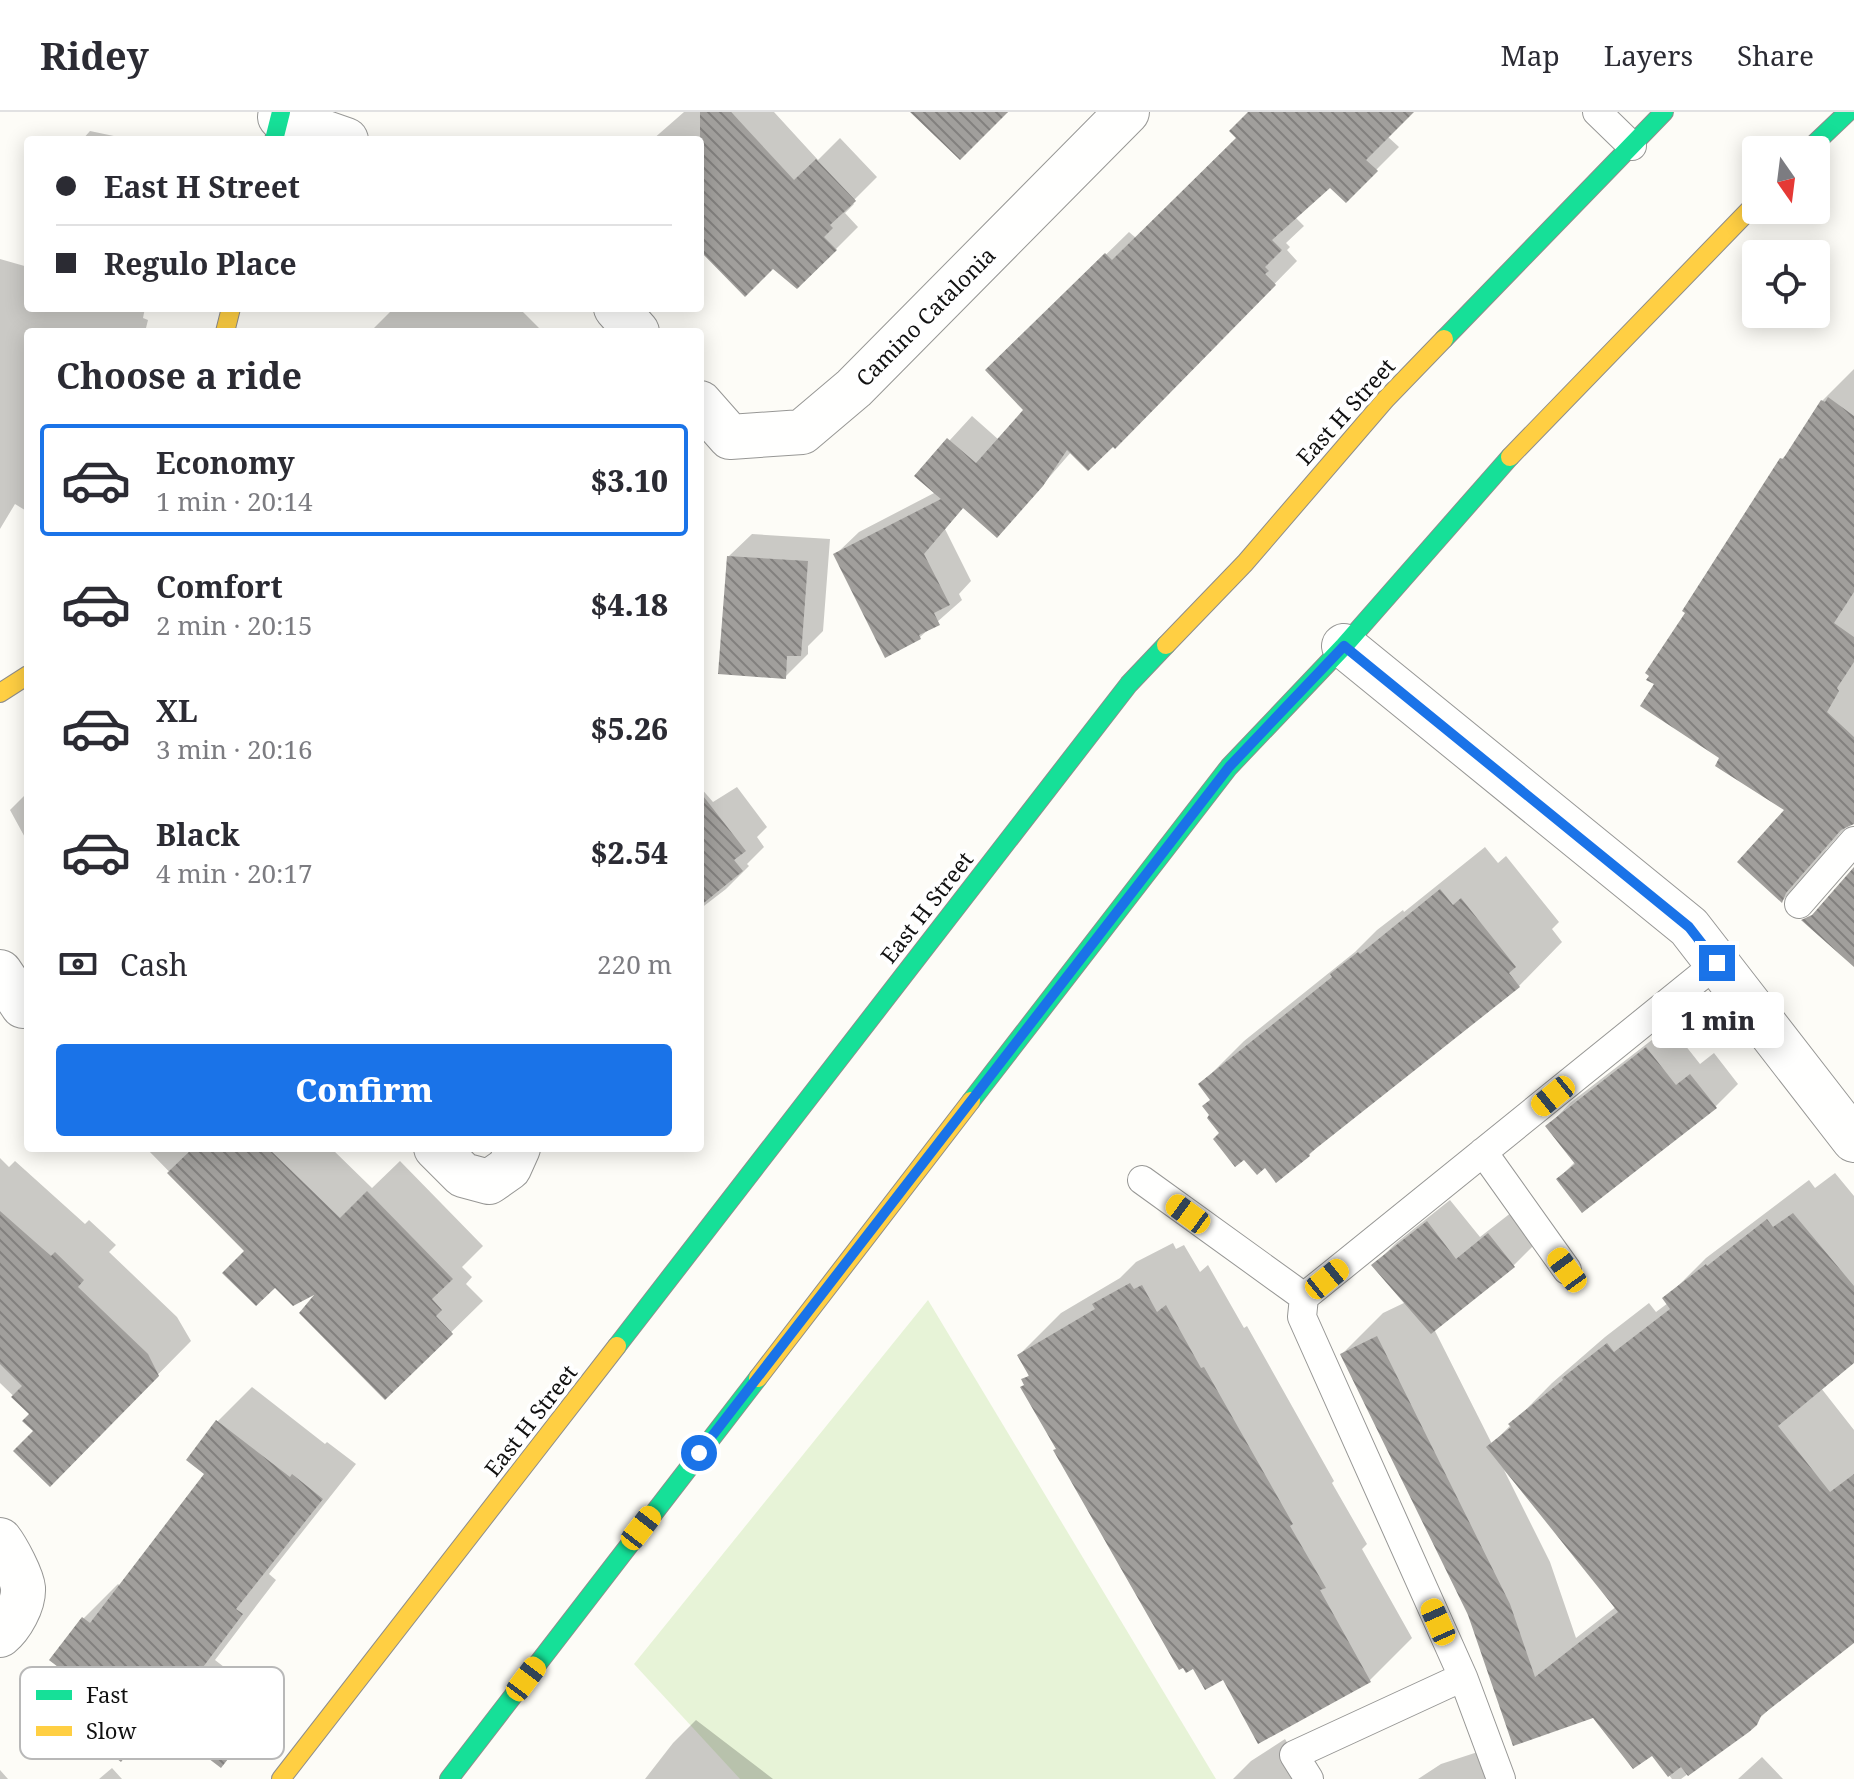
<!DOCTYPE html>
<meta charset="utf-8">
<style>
:root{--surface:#fff;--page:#f2f2f3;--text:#2b2b33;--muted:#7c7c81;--line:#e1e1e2;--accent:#1a73e8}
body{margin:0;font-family:"Noto Serif",serif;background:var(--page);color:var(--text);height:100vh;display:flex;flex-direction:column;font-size:30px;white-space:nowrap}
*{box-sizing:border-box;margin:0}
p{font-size:26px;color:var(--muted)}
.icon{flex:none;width:44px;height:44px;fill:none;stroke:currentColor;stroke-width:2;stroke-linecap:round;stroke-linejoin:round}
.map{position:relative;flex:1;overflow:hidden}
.details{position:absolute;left:24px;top:216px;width:680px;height:824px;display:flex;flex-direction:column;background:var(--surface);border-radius:8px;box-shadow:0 4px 20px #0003}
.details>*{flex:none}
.top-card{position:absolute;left:24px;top:24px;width:680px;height:176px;border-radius:8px;box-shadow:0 4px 20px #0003;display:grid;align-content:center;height:176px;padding:0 32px;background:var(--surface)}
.needle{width:52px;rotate:166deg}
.buttons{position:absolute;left:1742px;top:24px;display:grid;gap:16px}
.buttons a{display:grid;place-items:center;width:88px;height:88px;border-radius:8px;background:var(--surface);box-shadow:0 4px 20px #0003;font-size:40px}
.end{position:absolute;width:36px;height:36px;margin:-18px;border:10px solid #1a73e8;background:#fff;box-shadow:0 0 0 4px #fff}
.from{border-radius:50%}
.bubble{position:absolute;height:56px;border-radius:8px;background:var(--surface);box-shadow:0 4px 20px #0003;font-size:26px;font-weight:800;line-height:56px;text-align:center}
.car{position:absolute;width:24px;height:48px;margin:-24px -12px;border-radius:10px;box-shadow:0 0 6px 2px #0007;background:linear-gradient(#f5c518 24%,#345 0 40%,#f5c518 0 76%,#345 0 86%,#f5c518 0)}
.top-card b{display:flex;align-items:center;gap:28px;height:76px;font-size:30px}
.top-card b+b{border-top:2px solid var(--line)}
.top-card i{width:20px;height:20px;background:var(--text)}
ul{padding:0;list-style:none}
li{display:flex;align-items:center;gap:24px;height:112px;margin:0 16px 12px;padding:0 16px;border:4px solid transparent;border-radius:8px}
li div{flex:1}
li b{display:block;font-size:30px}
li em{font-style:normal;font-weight:800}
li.active{border-color:var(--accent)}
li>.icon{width:72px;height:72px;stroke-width:1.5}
h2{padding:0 32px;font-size:36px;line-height:96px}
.pay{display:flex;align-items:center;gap:20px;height:88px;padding:0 32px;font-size:30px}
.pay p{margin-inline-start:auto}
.primary-button{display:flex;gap:16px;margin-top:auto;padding:16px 32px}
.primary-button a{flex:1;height:92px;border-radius:8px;background:var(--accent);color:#fff;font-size:32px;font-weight:800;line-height:92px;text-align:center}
header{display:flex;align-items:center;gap:48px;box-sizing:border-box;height:112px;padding:0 40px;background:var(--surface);border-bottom:2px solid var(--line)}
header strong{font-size:38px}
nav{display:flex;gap:44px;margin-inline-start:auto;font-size:28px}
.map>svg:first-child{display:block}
</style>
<header>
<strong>Ridey</strong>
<nav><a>Map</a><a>Layers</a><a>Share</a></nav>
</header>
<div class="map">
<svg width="1854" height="1667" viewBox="0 0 1854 1667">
<defs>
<pattern id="building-back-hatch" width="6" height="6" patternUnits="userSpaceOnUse" patternTransform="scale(2)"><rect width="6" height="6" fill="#a19f9c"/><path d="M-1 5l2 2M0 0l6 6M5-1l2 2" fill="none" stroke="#82807e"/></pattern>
</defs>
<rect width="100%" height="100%" fill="#fdfcf7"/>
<!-- grass -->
<path fill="#e7f3d7" d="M928,1188L1216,1667H740L634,1552Z"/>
<!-- shadow -->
<path fill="#0003" fill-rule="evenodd" d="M684,0H774L818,48L840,26L877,65L852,90L854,92L845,101L858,115L836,137L700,100V28H652Z
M1251,0H1411L1387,24L1399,35L1346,88L1330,73L1295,105L1304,114L1286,131L1290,135L1287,138L1297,149L1115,334L1072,339L1019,400L964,395L945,417L971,469L959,482L962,488L920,525L836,442L859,420L936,380L917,364L972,304L999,328L1026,298L988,258L1129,120L1136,126L1238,25Z
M90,19L133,28H82Z
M0,147L28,155V196H145L143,206L148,208L145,220H28V400L15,392L0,417Z
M394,196H519L543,220H370Z
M1854,257V711L1848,713L1826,738L1822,749L1782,789L1787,697L1722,645L1782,347L1791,338L1822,289Z
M752,422L830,427L823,519L808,534V542L785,565L729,444Z
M700,675L713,690L737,675L767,715L757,725L764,735L747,752L749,754L726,777L700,797Z
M28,680V731L10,698Z
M1485,735L1498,751L1506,744L1559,810L1552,817L1562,830L1519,874L1326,1026L1309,1043L1265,1053L1221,1021L1212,987L1200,973L1244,929L1355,840L1377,818L1403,798L1404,800Z
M1670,914L1700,952L1714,941L1738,972L1716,994L1558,1067L1576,1049L1548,1014L1570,991Z
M146,1036H331L372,1076L400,1049L483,1134L462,1155L472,1165L466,1172L483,1189L385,1285L321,1176L247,1139Z
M0,1046L9,1055L15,1049L85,1112L89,1108L116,1133L109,1140L177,1205L191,1229L50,1372L32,1302L0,1271Z
M1835,1061L1854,1084V1249L1821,1276L1854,1318V1529L1780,1587L1747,1618L1681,1667H1672L1652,1641L1594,1604L1514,1632L1470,1503L1342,1242L1383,1201L1406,1190L1374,1153L1396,1131L1450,1088L1480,1125L1512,1100L1536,1131L1514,1153L1434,1217L1492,1332L1552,1271L1605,1225L1649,1191L1656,1200L1668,1191L1665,1187L1706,1146L1809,1068L1815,1076ZM1504,1358L1617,1494L1576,1526L1550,1450Z
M1173,1131L1176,1137L1184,1133L1200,1160L1208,1153L1244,1216L1247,1214L1334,1369L1332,1371L1367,1432L1362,1437L1412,1526L1370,1568L1223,1566L1058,1337L1024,1268L1030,1262L1019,1243L1061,1201L1120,1166L1136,1150Z
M252,1275L325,1332L327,1330L356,1352L269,1462L276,1468L215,1548L275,1594L255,1620L221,1654L166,1612L140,1638L134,1634L121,1648L83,1572L52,1547L84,1506L118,1472L120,1474L207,1361L188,1347L218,1309Z
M696,1608L773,1667H645L673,1631Z
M1285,1627L1309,1667H1233L1251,1649Z
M1490,1636L1500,1667H1418L1441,1652Z
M1762,1645L1783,1667H1738Z
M112,1656L122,1667H99Z
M0,1658L8,1667H0Z"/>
<!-- building -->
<path fill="url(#building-back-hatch)" d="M700,0H731L794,68L816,47L856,89L830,113L833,116L824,125L837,138L797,177L773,157L745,185L700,139Z
M910,0H1008L960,48Z
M1248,0H1414L1366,48L1378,59L1346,91L1330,76L1272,128L1282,138L1265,155L1269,159L1265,162L1276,173L1115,337L1113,335L1088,359L1067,338L1043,374L997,426L963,396L924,442L950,493L934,501L940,513L919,523L921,527L885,546L833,442L941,387L914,364L947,326L976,351L1023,298L985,258L1105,141L1112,148L1236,26L1229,19Z
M1828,285L1854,304V480L1834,511L1854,525V550L1837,576L1839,579L1827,600L1854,625V712L1841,718L1786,781L1782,791L1737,750L1784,698L1715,654L1719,646L1640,594L1654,572L1646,568L1649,564L1645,561L1685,501L1682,499L1780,346L1783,347L1821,288L1825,290Z
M727,444L808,449L801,544H787L786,567L718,562Z
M700,680L746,739L734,748L743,759L700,794Z
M1854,755V855L1801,808L1812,803Z
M1440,777L1453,793L1461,786L1516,855L1509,861L1520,875L1309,1042L1310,1044L1276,1071L1265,1056L1257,1063L1244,1048L1235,1055L1213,1027L1219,1021L1207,1006L1209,1003L1202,994L1210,988L1198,972L1332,865L1330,862L1358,840L1360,842Z
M1646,935L1676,973L1690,962L1717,996L1582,1101L1556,1067L1575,1052L1545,1014Z
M193,1036H268L340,1106L367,1079L453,1167L432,1187L442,1198L436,1204L453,1222L385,1288L299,1201L314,1183L293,1194L275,1176L256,1194L222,1161L244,1139L167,1061Z
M0,1099L51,1144L55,1140L84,1168L78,1175L148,1242L159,1264L50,1375L13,1339L33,1319L22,1309L29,1302L11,1285L22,1274L0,1252Z
M1793,1101L1854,1174V1251L1778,1314L1830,1380L1854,1362V1531L1761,1604L1757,1613L1749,1620L1688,1664L1681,1655L1668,1665L1652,1644L1633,1657L1593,1606L1513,1634L1468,1503L1340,1242L1377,1224L1510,1492L1535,1565L1618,1500L1486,1335L1511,1315L1508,1312L1563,1268L1562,1266L1607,1231L1614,1240L1670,1197L1662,1186L1706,1152L1707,1154L1767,1107L1773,1115Z
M1427,1109L1456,1147L1488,1121L1515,1155L1431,1222L1371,1153Z
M1130,1171L1134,1177L1142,1173L1157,1200L1166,1193L1201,1256L1204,1255L1293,1412L1290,1414L1326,1476L1320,1478L1371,1570L1258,1632L1223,1568L1205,1578L1193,1557L1186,1561L1183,1556L1179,1558L1053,1338L1056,1337L1020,1275L1024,1273L1021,1267L1029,1264L1017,1243L1095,1197L1092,1192Z
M216,1308L290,1365L292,1362L323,1387L236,1497L243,1502L182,1583L242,1629L221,1656L163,1612L140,1641L133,1635L121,1650L57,1600L80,1572L49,1548L82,1505L90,1511L204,1362L186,1348Z"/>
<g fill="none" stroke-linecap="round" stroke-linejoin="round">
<defs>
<path id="lane" d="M1597,0L1632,34
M1799,792L1854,729
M1483,1040L1567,1158
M1142,1068L1304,1185
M1309,1667L1294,1643L1463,1565
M1501,1667L1463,1565L1302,1205L1304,1185L1717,851"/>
<path id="street" d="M280,5L346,28
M616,196L637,220
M700,291L730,325L802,320L854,276L1127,0
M1344,534L1689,815L1854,1028
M0,860L23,894
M436,1036L463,1063L489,1070L509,1056L518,1036
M0,1428C7,1437 22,1465 23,1476C24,1492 11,1514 0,1523"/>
<path id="fast" d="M274,28L281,0
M1808,38L1848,0
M1444,227L1664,0
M971,989L1229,655L1344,534L1510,345
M617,1234L1129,572L1166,533
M449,1667L758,1266"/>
<path id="slow" d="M225,220L231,196
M1510,345L1756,91
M1166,533L1245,451L1386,287L1444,227
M0,581L28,563
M758,1266L971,989
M281,1667L617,1234"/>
</defs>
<!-- lane casing -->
<use href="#lane" stroke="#979795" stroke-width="30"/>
<!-- street casing -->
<use href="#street" stroke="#979795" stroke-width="46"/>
<!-- fast casing -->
<use href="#fast" stroke="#8e8d8b" stroke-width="20"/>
<!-- slow casing -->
<use href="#slow" stroke="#8e8d8b" stroke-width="20"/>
<!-- lane -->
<use href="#lane" stroke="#fffffe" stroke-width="28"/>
<!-- street -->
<use href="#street" stroke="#fffffe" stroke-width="44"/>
<!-- fast -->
<use href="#fast" stroke="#16e098" stroke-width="18"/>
<!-- slow -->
<use href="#slow" stroke="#ffcf43" stroke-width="18"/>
</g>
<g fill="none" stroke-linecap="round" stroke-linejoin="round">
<!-- route -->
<path stroke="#1a73e8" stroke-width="10" d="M699,1341L1229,655L1344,534L1689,815L1717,851"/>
</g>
<g text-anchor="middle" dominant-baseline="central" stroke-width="8" stroke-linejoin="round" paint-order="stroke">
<!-- street labels -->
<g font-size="22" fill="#111" stroke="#fff">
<text transform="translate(925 204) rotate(-45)">Camino Catalonia</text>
<text transform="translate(1345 299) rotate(-48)">East H Street</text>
<text transform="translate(926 795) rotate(-52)">East H Street</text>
<text transform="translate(530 1308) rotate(-52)">East H Street</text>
</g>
</g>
<!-- legend -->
<rect x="20" y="1555" width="264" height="92" rx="12" fill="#fff" stroke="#b8b8b8" stroke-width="2"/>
<rect x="36" y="1578" width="36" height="10" fill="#16e098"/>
<rect x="36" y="1614" width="36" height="10" fill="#ffcf43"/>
<g font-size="22" fill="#111">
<text x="86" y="1591">Fast</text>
<text x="86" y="1627">Slow</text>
</g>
</svg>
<div class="buttons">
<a><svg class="needle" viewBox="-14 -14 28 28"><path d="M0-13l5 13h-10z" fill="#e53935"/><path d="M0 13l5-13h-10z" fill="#7c7c81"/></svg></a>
<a><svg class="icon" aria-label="locate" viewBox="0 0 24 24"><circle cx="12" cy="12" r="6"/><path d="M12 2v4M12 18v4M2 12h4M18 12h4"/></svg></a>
</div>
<i class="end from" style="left:699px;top:1341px"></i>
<i class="end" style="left:1717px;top:851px"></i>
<div class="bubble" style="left:1652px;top:880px;width:132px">1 min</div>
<i class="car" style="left:1553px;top:984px;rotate:231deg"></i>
<i class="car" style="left:1188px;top:1102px;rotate:306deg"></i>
<i class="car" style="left:1567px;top:1158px;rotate:324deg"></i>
<i class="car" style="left:1327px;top:1167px;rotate:51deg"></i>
<i class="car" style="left:641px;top:1416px;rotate:38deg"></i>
<i class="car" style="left:1438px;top:1510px;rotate:336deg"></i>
<i class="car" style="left:526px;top:1567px;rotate:37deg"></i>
<div class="top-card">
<b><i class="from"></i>East H Street</b>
<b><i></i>Regulo Place</b>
</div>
<section class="details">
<h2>Choose a ride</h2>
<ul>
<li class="active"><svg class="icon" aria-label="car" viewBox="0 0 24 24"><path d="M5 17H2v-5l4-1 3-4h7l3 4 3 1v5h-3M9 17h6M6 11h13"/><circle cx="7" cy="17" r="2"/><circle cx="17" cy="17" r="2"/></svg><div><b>Economy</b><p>1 min · 20:14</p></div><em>$3.10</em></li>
<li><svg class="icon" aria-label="car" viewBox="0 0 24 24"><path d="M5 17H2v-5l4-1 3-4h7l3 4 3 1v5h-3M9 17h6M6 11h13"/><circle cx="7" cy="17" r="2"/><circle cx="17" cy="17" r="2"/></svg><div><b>Comfort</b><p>2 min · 20:15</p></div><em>$4.18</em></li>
<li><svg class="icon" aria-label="car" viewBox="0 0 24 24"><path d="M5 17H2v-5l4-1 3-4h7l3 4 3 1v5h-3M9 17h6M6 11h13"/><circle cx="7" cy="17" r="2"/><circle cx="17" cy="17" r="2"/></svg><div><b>XL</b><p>3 min · 20:16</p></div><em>$5.26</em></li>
<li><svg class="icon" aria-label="car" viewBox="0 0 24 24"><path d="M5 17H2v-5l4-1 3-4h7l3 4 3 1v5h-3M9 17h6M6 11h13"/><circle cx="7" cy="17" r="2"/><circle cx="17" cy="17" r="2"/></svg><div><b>Black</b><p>4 min · 20:17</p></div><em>$2.54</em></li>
</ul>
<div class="pay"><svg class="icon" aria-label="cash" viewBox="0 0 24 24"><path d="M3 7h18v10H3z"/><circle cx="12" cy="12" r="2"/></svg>Cash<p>220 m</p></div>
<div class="primary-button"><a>Confirm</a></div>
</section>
</div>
